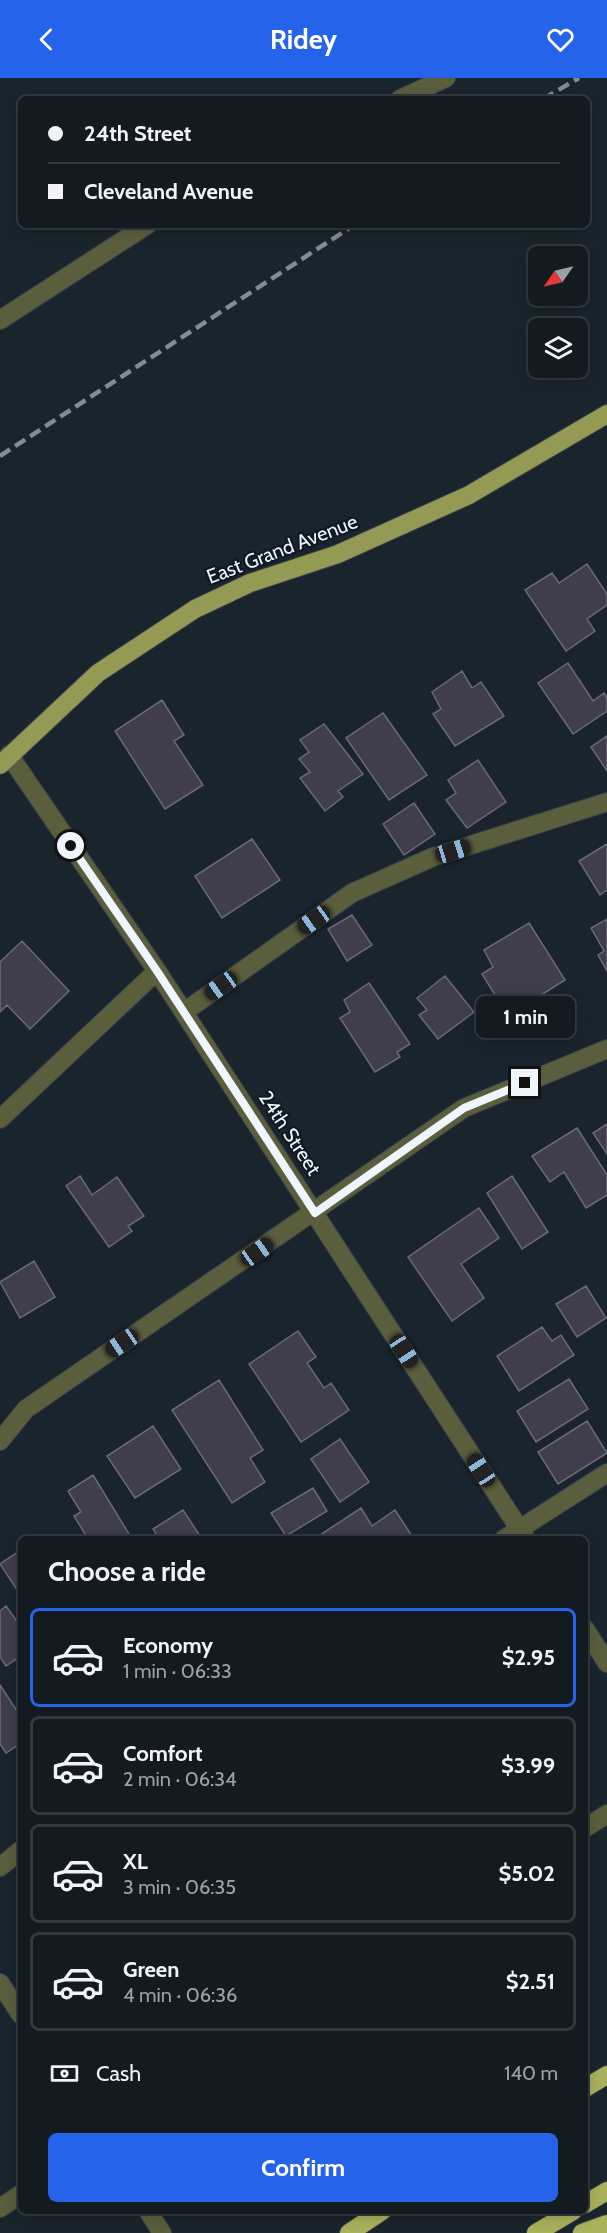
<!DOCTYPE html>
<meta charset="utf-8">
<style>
:root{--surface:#131b21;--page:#1c242a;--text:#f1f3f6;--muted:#9da1a5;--line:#32393f;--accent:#2563eb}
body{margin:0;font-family:Cabin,sans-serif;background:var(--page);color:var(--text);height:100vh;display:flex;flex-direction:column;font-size:22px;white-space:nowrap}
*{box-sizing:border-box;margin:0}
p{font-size:20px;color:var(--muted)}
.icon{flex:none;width:33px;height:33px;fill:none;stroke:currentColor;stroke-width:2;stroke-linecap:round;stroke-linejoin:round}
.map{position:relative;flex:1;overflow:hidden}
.sheet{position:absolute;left:18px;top:1458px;width:570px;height:678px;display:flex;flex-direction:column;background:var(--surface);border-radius:9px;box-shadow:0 3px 15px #0003,0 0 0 2px var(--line)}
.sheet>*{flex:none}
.hud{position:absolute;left:18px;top:18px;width:572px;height:132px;border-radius:9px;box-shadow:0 3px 15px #0003,0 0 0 2px var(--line);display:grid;align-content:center;height:132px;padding:0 30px;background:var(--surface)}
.needle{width:39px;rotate:236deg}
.tools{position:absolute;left:528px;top:168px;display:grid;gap:12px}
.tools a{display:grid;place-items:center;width:60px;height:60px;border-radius:9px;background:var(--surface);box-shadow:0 3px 15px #0003,0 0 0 2px var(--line);font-size:30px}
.end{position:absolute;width:27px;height:27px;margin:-14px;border:8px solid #eef5fb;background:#111;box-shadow:0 0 0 3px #111}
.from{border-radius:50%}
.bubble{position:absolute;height:42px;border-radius:9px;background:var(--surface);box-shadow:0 3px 15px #0003,0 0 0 2px var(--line);font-size:20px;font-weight:800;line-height:42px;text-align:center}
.car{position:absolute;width:18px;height:36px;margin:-18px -9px;border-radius:8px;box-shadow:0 0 4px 2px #0007;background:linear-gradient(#222 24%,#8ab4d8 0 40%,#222 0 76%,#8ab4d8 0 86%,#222 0)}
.hud b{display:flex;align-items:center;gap:21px;height:57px;font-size:22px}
.hud b+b{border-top:2px solid var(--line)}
.hud i{width:15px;height:15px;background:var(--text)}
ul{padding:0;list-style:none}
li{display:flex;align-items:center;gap:18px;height:99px;margin:0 12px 9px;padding:0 18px;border:3px solid var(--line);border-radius:9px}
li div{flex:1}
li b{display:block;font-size:22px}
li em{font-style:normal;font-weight:800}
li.selected{border-color:var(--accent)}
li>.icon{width:54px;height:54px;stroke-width:1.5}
h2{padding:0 30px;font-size:27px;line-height:72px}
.pay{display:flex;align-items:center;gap:15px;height:66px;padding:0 30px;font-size:22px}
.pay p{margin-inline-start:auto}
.action{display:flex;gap:12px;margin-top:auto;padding:12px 30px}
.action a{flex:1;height:69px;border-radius:9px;background:var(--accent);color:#fff;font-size:24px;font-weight:800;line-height:69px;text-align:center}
header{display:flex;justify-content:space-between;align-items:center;height:78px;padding:0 30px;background:var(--accent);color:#fff;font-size:27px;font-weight:800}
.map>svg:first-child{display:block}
</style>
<header><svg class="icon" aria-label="back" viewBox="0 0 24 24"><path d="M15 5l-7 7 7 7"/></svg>Ridey<svg class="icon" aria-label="heart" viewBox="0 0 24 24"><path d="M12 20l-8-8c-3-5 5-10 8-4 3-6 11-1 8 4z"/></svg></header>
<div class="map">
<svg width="607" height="2155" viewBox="0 0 607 2155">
<rect width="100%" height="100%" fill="#19242c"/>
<!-- building -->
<path fill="#403e4b" stroke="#6b6977" stroke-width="1.5" d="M587,486L607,516V527L587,541L595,553L566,573L525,512L552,495L559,505Z
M568,585L593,623L604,615L607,620V633L573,656L538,605Z
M462,593L472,610L481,604L504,638L455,668L433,636L441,631L432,614Z
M162,622L184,657L174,663L203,707L165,731L115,653Z
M383,635L427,697L389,722L346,660Z
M324,646L363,696L338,713L343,719L325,733L300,700L310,694L299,681L309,674L300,662Z
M607,658V693L591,669Z
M478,682L506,724L467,750L446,722L456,715L448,702Z
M414,725L435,756L404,777L383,746Z
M252,761L280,802L222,840L195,798Z
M607,766V812L600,817L579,783Z
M352,837L372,867L347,883L328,851Z
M607,841V893L598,877L604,873L591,850Z
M529,845L565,902L508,938L482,896L493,889L484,872Z
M22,863L69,913L30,951L7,927L0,934V884Z
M445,898L474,934L438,961L419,937L427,932L417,920Z
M369,905L410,966L397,974L400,979L375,994L340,940L350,934L344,922Z
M607,1046V1076L593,1055Z
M577,1050L607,1097V1117L586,1130L564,1094L550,1104L532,1078Z
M80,1098L92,1117L117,1099L144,1138L128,1148L132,1153L109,1169L66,1108Z
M512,1098L548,1154L522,1171L487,1115Z
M479,1130L499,1160L461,1186L484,1220L452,1243L408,1179Z
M34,1183L55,1219L20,1240L0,1204Z
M586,1208L606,1240L577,1259L556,1226Z
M542,1249L552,1263L561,1257L574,1277L519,1313L497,1278Z
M298,1253L316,1279L307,1285L324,1310L331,1305L349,1332L301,1364L249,1286Z
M569,1301L588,1331L536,1364L517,1333Z
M219,1302L263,1372L250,1380L265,1404L232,1425L172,1332Z
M587,1343L607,1375L558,1406L538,1374Z
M153,1348L181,1391L135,1420L107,1378Z
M340,1361L369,1404L340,1424L311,1381Z
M93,1397L129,1456L120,1461H88L74,1438L81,1434L68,1413Z
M313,1410L327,1433L286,1458L271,1435Z
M361,1430L372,1448L395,1432L414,1461H318L317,1459Z
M183,1432L202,1461H159L153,1451Z
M21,1472V1518L0,1486Z
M6,1528L21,1549V1578L6,1588L0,1579V1533Z
M0,1607L21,1639V1665L6,1675L0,1666Z"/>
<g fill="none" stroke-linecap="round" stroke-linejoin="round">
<defs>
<path id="minor" d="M400,21L446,0
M0,242L147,147
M9,677L157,893L526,1461
M184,934L352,815L433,779L607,724
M0,1041L157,893
M0,1363L26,1331L464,1030L607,971
M504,1461L607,1395
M585,1551L607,1585
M585,1750L607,1736
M0,1789L21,1772
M0,1905L21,1937
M0,2130L21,2116
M148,2133L162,2155"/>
<path id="major" d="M0,687L98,595L195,531L250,505L338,476L469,417L607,336"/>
<path id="highway" d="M585,2010L607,1997
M585,2126L607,2113
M349,2155L382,2133
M536,2155L573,2133
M582,2155L607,2146"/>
</defs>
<!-- minor casing -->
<use href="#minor" stroke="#374149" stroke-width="20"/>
<!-- major casing -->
<use href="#major" stroke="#374149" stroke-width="20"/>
<!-- highway casing -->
<use href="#highway" stroke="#374149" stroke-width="20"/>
<!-- minor -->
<use href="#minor" stroke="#5b5e3d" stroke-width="18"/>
<!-- major -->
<use href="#major" stroke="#949953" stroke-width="18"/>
<!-- highway -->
<use href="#highway" stroke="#aab15b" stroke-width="18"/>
<!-- rail -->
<path stroke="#838c93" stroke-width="4.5" stroke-dasharray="12 6" stroke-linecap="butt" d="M543,21L579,0
M0,378L354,147"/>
</g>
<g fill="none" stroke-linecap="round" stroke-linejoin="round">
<!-- route -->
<path stroke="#eef5fb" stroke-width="8" d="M71,768L157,893L315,1135L464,1030L525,1005"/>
</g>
<g text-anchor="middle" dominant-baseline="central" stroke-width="4.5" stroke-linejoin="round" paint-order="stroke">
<!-- street labels -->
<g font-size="20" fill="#eef5fb" stroke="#101a22">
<text transform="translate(282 471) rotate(-21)">East Grand Avenue</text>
<text transform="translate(290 1055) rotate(57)">24th Street</text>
</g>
</g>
</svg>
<div class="tools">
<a><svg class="needle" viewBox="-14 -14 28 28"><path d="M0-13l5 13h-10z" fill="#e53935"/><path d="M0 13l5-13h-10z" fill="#9da1a5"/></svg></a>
<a><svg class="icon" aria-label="layers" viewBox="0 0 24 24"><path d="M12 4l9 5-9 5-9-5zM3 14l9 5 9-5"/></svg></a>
</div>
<i class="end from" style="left:71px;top:768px"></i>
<i class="end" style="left:525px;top:1005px"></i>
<div class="bubble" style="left:476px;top:918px;width:99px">1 min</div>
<i class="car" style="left:453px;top:773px;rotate:73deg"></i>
<i class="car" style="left:314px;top:842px;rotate:235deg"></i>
<i class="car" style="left:221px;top:908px;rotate:235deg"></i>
<i class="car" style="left:257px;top:1174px;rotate:55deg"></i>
<i class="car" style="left:122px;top:1265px;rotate:236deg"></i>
<i class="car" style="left:404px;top:1273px;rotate:147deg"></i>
<i class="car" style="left:481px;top:1392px;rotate:327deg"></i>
<div class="hud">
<b><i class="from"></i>24th Street</b>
<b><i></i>Cleveland Avenue</b>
</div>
<section class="sheet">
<h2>Choose a ride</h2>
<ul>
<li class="selected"><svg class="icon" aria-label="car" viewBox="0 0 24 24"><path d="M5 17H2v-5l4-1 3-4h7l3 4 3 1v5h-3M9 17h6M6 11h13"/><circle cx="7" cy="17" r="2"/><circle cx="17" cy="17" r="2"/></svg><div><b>Economy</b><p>1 min · 06:33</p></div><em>$2.95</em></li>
<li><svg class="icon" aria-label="car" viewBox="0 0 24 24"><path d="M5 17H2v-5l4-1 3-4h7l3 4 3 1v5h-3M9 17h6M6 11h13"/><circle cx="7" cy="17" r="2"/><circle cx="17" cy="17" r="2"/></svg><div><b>Comfort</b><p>2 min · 06:34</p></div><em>$3.99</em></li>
<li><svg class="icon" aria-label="car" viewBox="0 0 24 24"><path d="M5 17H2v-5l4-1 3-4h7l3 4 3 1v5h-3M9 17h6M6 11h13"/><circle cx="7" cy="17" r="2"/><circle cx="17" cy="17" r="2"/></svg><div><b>XL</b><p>3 min · 06:35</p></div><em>$5.02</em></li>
<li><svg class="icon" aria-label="car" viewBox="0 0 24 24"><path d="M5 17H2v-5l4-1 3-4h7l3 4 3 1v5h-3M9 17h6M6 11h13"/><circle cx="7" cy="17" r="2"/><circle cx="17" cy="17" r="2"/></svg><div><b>Green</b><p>4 min · 06:36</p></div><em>$2.51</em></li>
</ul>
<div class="pay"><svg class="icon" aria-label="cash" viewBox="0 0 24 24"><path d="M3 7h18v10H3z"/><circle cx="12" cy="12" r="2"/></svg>Cash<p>140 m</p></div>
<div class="action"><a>Confirm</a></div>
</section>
</div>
